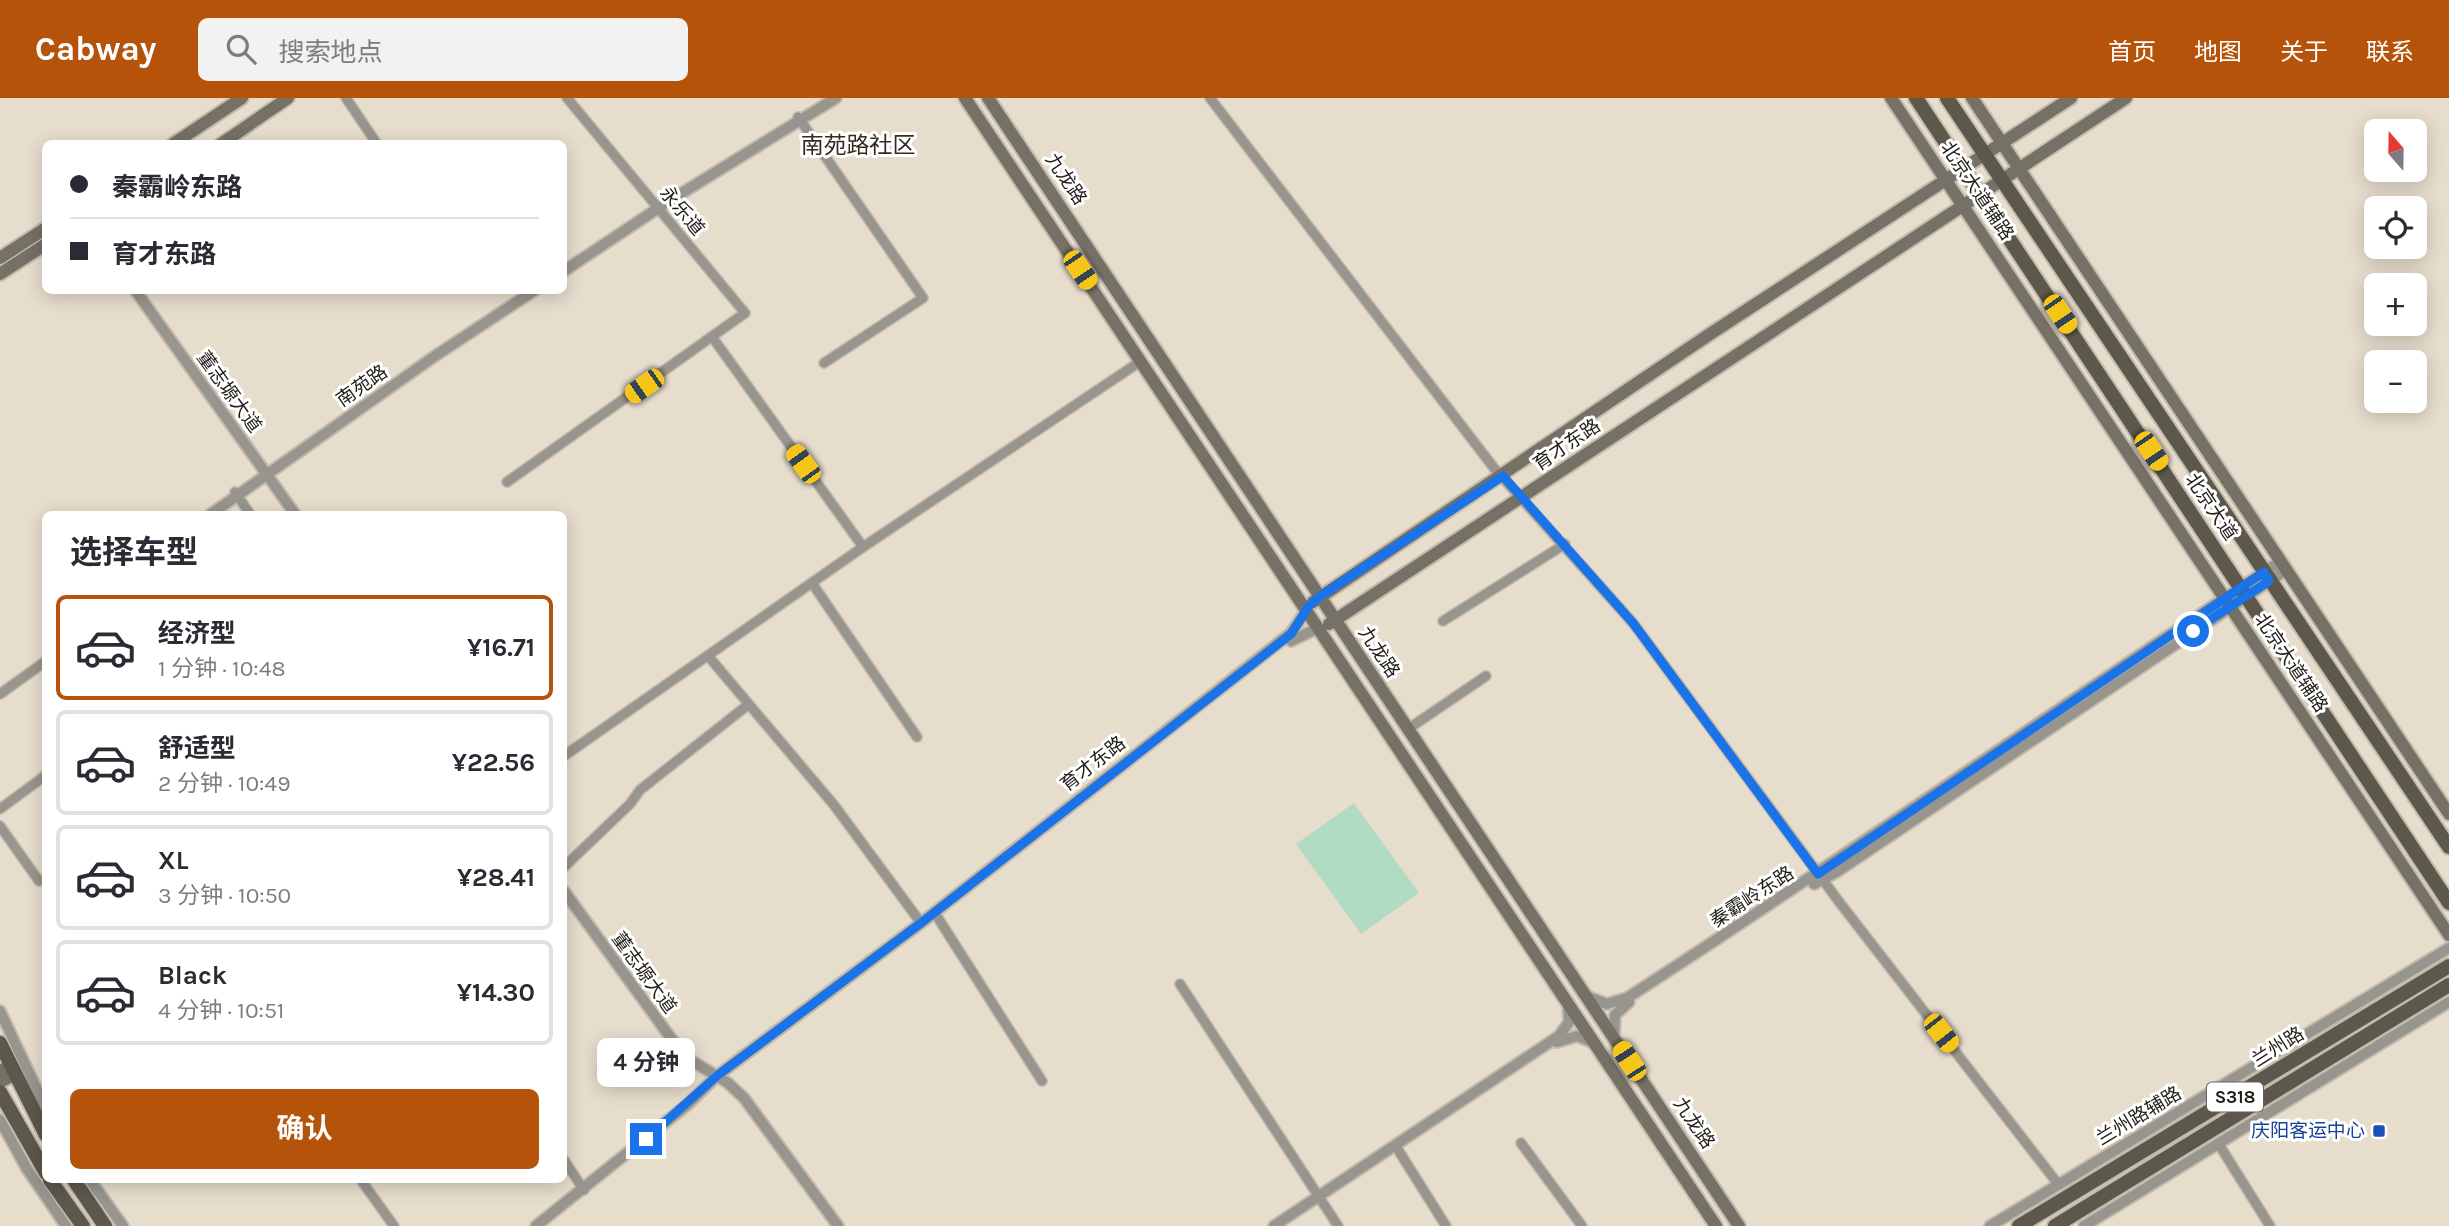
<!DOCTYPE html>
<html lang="zh">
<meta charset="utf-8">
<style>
:root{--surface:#fff;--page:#f2f2f3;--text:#2b2b33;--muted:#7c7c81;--line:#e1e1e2;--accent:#b45309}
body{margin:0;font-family:Karla,"Noto Sans SC",sans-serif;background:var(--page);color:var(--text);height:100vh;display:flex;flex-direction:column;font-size:26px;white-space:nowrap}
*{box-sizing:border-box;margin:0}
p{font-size:23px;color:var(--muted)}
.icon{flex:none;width:38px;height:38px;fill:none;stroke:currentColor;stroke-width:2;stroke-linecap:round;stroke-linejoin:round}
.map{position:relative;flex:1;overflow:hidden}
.details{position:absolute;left:42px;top:413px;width:525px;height:672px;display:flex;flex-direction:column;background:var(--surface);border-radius:10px;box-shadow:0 4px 18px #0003}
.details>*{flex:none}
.top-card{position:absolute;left:42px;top:42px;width:525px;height:154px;border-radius:10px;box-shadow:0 4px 18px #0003;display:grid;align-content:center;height:154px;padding:0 28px;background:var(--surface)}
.needle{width:46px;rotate:340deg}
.buttons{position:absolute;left:2364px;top:21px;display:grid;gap:14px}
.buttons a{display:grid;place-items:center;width:63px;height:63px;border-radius:10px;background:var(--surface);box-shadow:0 4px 18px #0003;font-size:35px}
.end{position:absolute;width:32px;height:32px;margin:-16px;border:9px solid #1a73e8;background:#fff;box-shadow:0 0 0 4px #fff}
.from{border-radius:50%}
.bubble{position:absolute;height:49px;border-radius:10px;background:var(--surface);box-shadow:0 4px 18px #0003;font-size:23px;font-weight:700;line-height:49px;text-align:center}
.car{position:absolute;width:21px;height:42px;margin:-21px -10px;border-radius:9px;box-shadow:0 0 5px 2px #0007;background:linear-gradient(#f5c518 24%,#345 0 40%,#f5c518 0 76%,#345 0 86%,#f5c518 0)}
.top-card b{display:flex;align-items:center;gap:24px;height:66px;font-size:26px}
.top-card b+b{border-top:2px solid var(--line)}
.top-card i{width:18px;height:18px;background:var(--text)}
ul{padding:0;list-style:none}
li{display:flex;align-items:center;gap:21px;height:105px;margin:0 14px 10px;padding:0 14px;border:4px solid var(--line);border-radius:10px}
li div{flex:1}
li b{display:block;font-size:26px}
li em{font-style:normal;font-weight:700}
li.on{border-color:var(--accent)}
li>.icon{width:63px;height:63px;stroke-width:1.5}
h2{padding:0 28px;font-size:32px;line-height:84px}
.action{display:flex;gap:14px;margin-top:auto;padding:14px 28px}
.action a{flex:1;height:80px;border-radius:10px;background:var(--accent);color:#fff;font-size:28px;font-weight:700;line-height:80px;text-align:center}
header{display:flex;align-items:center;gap:42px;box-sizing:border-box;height:98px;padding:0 35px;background:var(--accent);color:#fff}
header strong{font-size:33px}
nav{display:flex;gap:38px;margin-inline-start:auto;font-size:24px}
.search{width:490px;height:63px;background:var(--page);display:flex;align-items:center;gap:18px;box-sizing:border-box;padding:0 24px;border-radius:10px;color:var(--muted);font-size:26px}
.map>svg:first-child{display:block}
</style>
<header>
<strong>Cabway</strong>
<div class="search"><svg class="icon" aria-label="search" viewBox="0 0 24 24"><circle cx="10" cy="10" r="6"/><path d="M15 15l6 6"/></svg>搜索地点</div>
<nav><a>首页</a><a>地图</a><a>关于</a><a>联系</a></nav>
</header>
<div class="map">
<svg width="2449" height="1128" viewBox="0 0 2449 1128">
<rect width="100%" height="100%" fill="#e7ddcd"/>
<!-- green -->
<path fill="#b1dbc2" d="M1354,705L1419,795L1361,836L1296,746Z"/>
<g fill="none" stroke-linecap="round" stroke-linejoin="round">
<defs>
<path id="minor" d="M346,0L377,46
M1210,0L1494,370L1633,525L1840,805L2058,1086
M798,19L923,200L824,265
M713,240L863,449
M507,384L745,215L567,0
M235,394L250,416
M812,485L917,639
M1443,523L1565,446
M709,559L834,707L921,825
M0,596L46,563
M1408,631L1486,578
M564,658L863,449L1141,263
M0,711L46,677
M0,728L39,783
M564,769L630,706L640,692L749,606
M938,820L1042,983
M1180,886L1338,1128
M1521,1045L1582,1128
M2218,1045L2270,1128
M1395,1047L1446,1128
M564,1062L584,1092
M361,1082L394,1128"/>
<path id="tertiary" d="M564,173L669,103L836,0
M135,192L295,416
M211,416L435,258L535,192
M1291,543L1318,530
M1814,786L1838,773L2286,472
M564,793L684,958L728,985L744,1000L838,1128
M1586,898L1607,906L1627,900C1847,758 2061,607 2281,463
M0,913L46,1011
M1614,940L1615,917L1629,904
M1557,944L1577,938L1594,945
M0,1022L27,1071L66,1128
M90,1082L123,1128
M536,1128L687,1007L718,977L921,825L1291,535L1306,513
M1274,1128L1559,938L1569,924L1568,906
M1990,1128L2449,850
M2084,1128L2449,904"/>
<path id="secondary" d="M965,0L1716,1128
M988,0L1739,1128
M1891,0L2449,837
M1972,0L2449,716
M173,46L242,0
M221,46L288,0
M0,160L46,130
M0,176L46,146
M1313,504L1710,236L2071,0
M1329,526L2126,0
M0,973L10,968
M0,984L14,977"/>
<path id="primary" d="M1916,0L2449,805
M1947,0L2449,749
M0,945L46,1037
M0,994L46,1075
M50,1082L83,1128
M74,1082L105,1128
M2019,1128L2449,868
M2055,1128L2449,887"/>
</defs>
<!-- minor casing -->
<use href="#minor" stroke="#c3bbac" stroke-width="12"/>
<!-- tertiary casing -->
<use href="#tertiary" stroke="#c3bbac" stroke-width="14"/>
<!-- secondary casing -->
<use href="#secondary" stroke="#c3bbac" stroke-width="16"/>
<!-- primary casing -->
<use href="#primary" stroke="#c3bbac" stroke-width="18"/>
<!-- minor -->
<use href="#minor" stroke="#97958d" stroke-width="9"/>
<!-- tertiary -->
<use href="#tertiary" stroke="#97958d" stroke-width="10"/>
<!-- secondary -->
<use href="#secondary" stroke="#757167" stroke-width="12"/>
<!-- primary -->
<use href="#primary" stroke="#5d584c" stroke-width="14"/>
</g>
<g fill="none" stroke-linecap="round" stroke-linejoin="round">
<!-- route -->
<path stroke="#1a73e8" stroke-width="9" d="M646,1041L718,977L921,825L1291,536L1309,508L1319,499L1503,378L1633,525L1818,776L2264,474L2269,483L2193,533"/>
</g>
<!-- markers -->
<rect fill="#1a4fb4" stroke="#fff" stroke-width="2.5" x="2372" y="1026" width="14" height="14" rx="3.5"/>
<g text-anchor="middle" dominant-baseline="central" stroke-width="6" stroke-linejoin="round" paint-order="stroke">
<!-- shield labels -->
<rect fill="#fff" stroke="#64625d" stroke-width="2" x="2207" y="984.5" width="56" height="29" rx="5"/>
<g font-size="18" font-weight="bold" fill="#211e18">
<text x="2235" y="999">S318</text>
</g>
<!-- street labels -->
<g font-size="19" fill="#211e18" stroke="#fff">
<text transform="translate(1066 81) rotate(56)">九龙路</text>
<text transform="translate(1977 93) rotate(56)">北京大道辅路</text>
<text transform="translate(682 113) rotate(50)">永乐道</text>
<text transform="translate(362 288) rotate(-35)">南苑路</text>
<text transform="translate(229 294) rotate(54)">董志塬大道</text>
<text transform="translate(1567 347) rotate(-34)">育才东路</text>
<text transform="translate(2211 409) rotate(56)">北京大道</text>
<text transform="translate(1379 554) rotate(56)">九龙路</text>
<text transform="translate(2291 565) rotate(56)">北京大道辅路</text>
<text transform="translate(1093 666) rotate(-38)">育才东路</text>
<text transform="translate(1752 799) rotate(-33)">秦霸岭东路</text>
<text transform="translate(644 875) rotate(54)">董志塬大道</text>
<text transform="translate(2278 949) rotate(-32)">兰州路</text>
<text transform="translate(2139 1018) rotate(-31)">兰州路辅路</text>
<text transform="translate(1694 1025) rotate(56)">九龙路</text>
</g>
<!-- transit labels -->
<g font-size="19" fill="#164399" stroke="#fff" text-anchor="end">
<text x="2365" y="1033">庆阳客运中心</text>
</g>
<!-- quarter labels -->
<g font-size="23" fill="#332b1f" stroke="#fff">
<text x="858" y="47">南苑路社区</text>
</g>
</g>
</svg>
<div class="buttons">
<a><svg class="needle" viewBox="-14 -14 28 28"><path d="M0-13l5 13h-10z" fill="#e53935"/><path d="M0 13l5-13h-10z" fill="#7c7c81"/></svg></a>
<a><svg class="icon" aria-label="locate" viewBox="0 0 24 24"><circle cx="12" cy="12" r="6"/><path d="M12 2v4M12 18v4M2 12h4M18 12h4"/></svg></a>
<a>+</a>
<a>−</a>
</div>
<i class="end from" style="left:2193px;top:533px"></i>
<i class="end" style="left:646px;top:1041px"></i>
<div class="bubble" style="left:597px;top:940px;width:98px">4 分钟</div>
<i class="car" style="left:1080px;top:172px;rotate:146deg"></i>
<i class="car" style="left:2060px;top:216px;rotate:146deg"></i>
<i class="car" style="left:644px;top:288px;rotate:235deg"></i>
<i class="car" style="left:2151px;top:353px;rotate:146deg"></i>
<i class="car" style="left:803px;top:366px;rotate:324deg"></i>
<i class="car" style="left:1941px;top:935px;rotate:142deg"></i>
<i class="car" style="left:1629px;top:963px;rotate:327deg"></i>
<div class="top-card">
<b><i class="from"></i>秦霸岭东路</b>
<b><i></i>育才东路</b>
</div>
<section class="details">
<h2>选择车型</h2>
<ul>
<li class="on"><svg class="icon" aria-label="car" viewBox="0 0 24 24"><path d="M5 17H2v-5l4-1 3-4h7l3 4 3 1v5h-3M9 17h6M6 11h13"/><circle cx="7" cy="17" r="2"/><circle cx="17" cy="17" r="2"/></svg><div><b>经济型</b><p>1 分钟 · 10:48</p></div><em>¥16.71</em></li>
<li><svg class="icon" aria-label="car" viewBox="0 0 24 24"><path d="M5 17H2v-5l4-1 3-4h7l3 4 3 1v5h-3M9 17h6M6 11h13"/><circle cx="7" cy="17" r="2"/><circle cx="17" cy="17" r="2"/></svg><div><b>舒适型</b><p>2 分钟 · 10:49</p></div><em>¥22.56</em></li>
<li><svg class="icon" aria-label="car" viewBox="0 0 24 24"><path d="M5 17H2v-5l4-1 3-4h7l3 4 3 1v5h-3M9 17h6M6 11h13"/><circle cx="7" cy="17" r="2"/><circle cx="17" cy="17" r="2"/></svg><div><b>XL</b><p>3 分钟 · 10:50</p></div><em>¥28.41</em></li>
<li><svg class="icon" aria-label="car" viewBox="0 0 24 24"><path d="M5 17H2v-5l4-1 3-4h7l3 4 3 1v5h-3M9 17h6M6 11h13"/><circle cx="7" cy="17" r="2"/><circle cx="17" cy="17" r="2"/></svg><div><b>Black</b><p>4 分钟 · 10:51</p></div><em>¥14.30</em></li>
</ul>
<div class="action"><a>确认</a></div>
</section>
</div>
